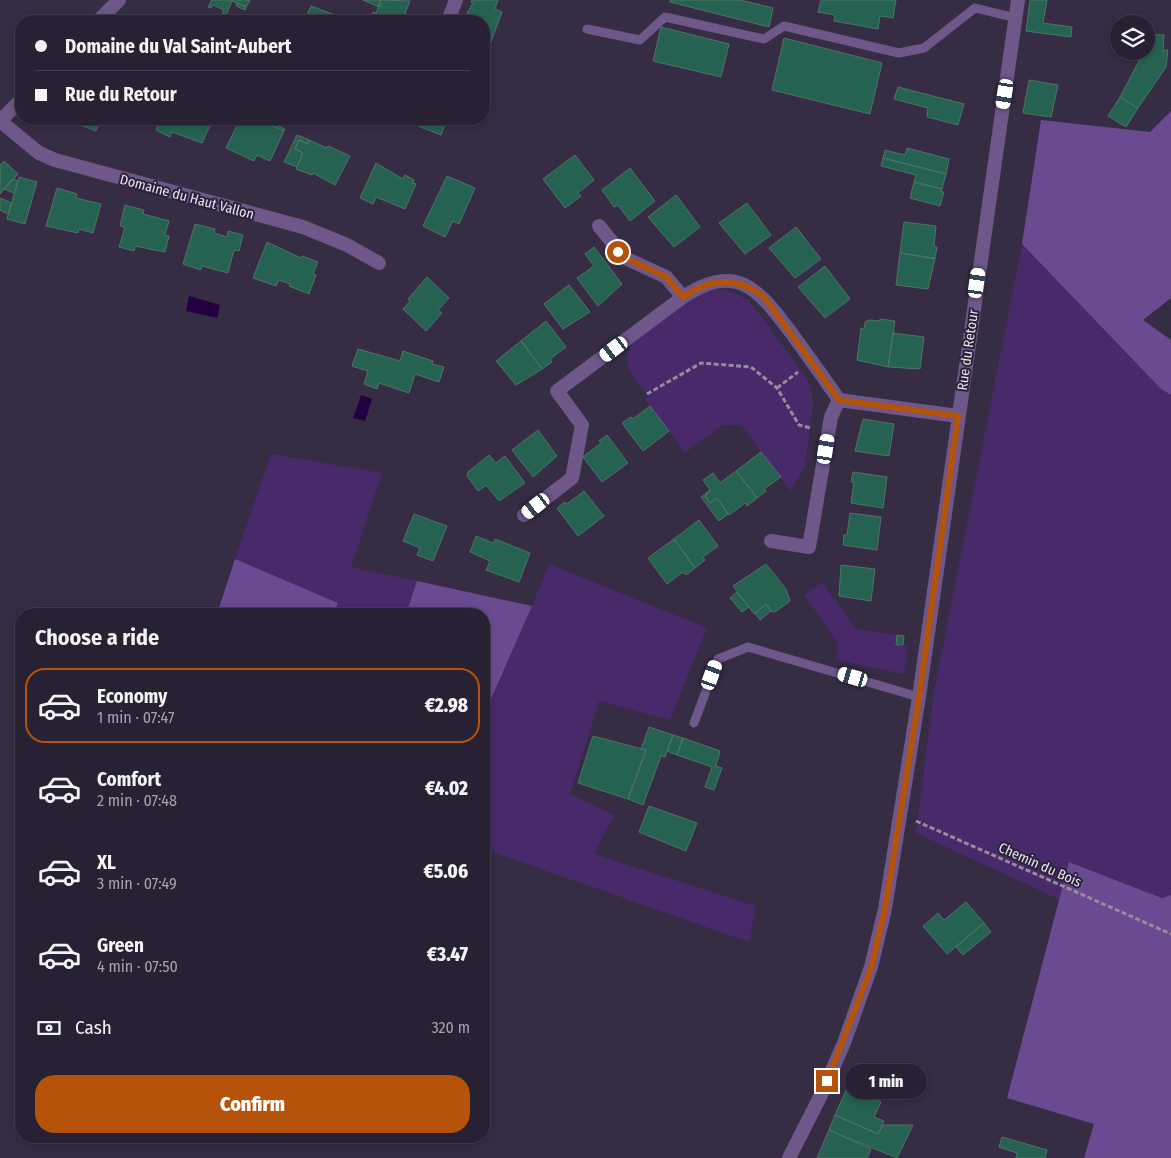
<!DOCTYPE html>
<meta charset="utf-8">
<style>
:root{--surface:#282133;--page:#342e3f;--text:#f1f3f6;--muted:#a5a3ac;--line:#443e4e;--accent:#b45309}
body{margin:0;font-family:"Fira Sans Condensed",sans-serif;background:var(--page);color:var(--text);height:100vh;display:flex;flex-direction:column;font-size:19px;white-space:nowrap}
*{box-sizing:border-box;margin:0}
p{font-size:16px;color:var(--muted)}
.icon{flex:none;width:28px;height:28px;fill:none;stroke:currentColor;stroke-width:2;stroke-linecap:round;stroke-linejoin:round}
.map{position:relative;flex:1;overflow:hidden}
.panel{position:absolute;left:15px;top:608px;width:475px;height:535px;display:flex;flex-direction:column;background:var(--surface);border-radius:20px;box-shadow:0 2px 8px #0003,0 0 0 1px var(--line)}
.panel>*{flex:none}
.top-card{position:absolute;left:15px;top:15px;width:475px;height:110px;border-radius:20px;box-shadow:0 2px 8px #0003,0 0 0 1px var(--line);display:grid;align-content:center;height:110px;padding:0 20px;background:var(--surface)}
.fabs{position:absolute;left:1110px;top:15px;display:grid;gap:10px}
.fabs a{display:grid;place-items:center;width:45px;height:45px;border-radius:50%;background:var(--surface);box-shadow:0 2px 8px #0003,0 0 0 1px var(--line);font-size:25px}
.end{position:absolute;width:22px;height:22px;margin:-11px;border:6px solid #b45309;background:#fff;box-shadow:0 0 0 2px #fff}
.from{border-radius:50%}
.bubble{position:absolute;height:35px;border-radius:18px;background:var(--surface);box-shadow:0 2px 8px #0003,0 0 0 1px var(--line);font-size:16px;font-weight:800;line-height:35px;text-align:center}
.car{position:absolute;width:15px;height:30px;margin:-15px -8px;border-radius:6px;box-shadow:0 0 4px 1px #0007;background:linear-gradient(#fff 24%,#345 0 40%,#fff 0 76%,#345 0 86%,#fff 0)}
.top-card b{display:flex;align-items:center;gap:18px;height:48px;font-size:19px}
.top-card b+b{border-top:1px solid var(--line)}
.top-card i{width:12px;height:12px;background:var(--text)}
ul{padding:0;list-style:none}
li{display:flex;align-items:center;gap:15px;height:75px;margin:0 10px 8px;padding:0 10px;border:2px solid transparent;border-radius:20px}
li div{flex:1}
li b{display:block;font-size:19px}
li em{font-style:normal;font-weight:800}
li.selected{border-color:var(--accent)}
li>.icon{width:45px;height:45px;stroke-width:1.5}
h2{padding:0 20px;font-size:22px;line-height:60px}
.pay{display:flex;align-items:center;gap:12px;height:55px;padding:0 20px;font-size:19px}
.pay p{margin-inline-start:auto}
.cta{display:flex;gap:10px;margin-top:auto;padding:10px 20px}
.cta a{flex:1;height:58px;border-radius:20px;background:var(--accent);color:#fff;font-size:20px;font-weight:800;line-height:58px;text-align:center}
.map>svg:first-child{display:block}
</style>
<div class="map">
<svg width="1171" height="1158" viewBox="0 0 1171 1158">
<rect width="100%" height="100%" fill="#362c44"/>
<!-- green -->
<path fill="#48296a" d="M1022,244L1161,389L1171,395V895L1162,898L1070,862L1060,900L916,833L933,697Z
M718,289C732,290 741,295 752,304L807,378L811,390L813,403L807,453L804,468L791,491L741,425H722L685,453L645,399L648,396C635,378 619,366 632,343L701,292Z
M271,454L382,473L351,567L417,581L406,614H334L338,603L235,559Z
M549,564L707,628L670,720L599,701L570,794L614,815L594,854L756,906L749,942L484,849V715L532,606Z
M822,582L856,629L897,635L896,645L908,646L904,674L836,660L838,643L804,595Z"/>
<!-- forest -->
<path fill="#6a4a91" d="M1171,111V298L1143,320L1171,340V395L1161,389L1022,244L1041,120L1150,132Z
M235,559L338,603L334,614H217Z
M417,581L532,606L484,715V614H406Z
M1069,862L1162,898L1171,895V1158H1084L1094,1124L1007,1098Z"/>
<!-- water -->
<path fill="#230040" d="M189,296L220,305L217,318L186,311Z
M361,395L372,399L365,421L353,418Z"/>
<!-- building -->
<path fill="#256251" stroke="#507368" d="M212,0H250L246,7L232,1L226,15L222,13L224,10L213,5L211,8L208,7Z
M363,0H381L379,7Z
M381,0L410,1L402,21H370L373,12L376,13Z
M472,0H498L495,9L502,12L489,47L484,45V21H470L472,15L467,13L473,3L471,2Z
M670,0H740L773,8L769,27L670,2Z
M821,0H896L893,18L880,16L878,29L834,21L835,15L818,12Z
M1030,0H1047L1043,23L1072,27L1071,37L1026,31Z
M237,3L246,7L245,10L236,6Z
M311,6L340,17L338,21H323L307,15Z
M661,27L729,44L721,77L653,61Z
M1146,34L1164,35L1163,50H1168L1166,67L1138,108L1120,97L1139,61L1140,51H1146Z
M784,38L882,63L870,114L772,90Z
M1029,80L1058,85L1051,117L1023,113Z
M898,87L964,104L958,125L927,117L928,108L894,99Z
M1120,97L1138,108L1126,127L1108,116Z
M64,119H101L96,131Z
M161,119H213L202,143L172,132L170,137L156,130Z
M240,119H257L284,131L270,161L257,155L254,161L226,148Z
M257,119H263L285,129L284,131Z
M421,119H447L441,135L418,126Z
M297,135L309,140L308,144L299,140L295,149L303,153L297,167L284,162Z
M299,140L308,144L309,140L327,148L328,146L350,156L335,185L313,173L312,175L296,169L303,153L295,149Z
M907,148L949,159L946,174L883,158L885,150L905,155Z
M575,155L594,180L578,193L581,196L565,208L543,179Z
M883,158L946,174L942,189L914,182L916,175L881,166Z
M4,161L18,174L0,194V165Z
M376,163L403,179L405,175L414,180L413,183L416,184L405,209L376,197L373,204L360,198Z
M630,168L655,201L630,221L618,205L614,207L602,190Z
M447,176L475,188L459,224L453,221L445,237L423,226Z
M19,177L37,182L25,224L7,219Z
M13,179L18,181L14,193L4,189Z
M914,182L942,189L941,192H944L940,206L910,198Z
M57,188L77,194L76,198L101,204L93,233L79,229L78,233L46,226Z
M676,195L700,227L674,247L648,217Z
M0,198L12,203L8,214L0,210Z
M747,203L771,235L745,254L719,223Z
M125,205L144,210L143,214L169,221L165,235L169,236L165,252L135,246L134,251L119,247L125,227L120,226Z
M904,222L936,226L934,246L937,247L935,259L900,253Z
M195,224L215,229L214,233L227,237L228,231L243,235L239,251L234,250L228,273L202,266L201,270L183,264Z
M796,227L821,259L795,278L769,248Z
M267,242L301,258L302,256L318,262L313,274L316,275L309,294L289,286L290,284L279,280L276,286L253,278Z
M594,247L622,284L598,306L577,278L594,266L585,254Z
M900,253L935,258L928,289L896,285Z
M825,266L850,299L825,318L798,287Z
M427,277L449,298L438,310L442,313L426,331L403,309L410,301L408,299Z
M569,285L590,312L563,329L544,304Z
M880,319L895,321L888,367L857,360L861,328L864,329L865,322L869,320L880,321Z
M546,321L566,347L550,359L552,362L542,369L521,341Z
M893,333L924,337L920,369L888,367Z
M521,341L542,369L516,385L496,361Z
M358,349L400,361L403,351L433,361L432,364L444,367L439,382L415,374L409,393L379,383L377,389L364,384L368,371L352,366Z
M650,406L669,431L643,451L622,423L631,417L633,419Z
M863,419L894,424L889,456L855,451Z
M538,430L557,456L533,477L512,450Z
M607,435L628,463L602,482L583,457L601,443L599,441Z
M761,452L781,477L764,489L766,491L757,498L736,471Z
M489,455L496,463L505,456L525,483L499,501L486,485L478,491L467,476L468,472Z
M736,471L757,498L747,506L745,503L729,515L717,498L710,503L705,496L711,491L703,480L713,473L720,483Z
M853,472L887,477L883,508L851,503L854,482H851Z
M710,490L705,496L710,503L717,498L728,514L719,521L701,497Z
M584,491L604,516L578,536L557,508L565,502L567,504Z
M850,513L881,517L877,550L843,545L844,535H847Z
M414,514L447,526L433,561L417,555L420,548L403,541Z
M699,520L718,546L703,557L705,560L695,568L674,539Z
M476,536L493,543L495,539L530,553L519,582L486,570L490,561L470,552Z
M674,539L695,568L686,575L683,572L667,584L648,558Z
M766,564L786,589L790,601L775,612L771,611L766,604L754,614L733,586Z
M841,565L875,569L871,601L839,596Z
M737,592L749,607L742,612L730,598Z
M766,604L771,611L760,620L755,613Z
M897,635L904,636L903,645H896Z
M649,727L673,735L665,757L661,756L643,805L628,799L646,750L641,749Z
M673,735L683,738L677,755L667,751Z
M593,736L646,750L628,799L578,783Z
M683,738L720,751L716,766L722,768L714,790L705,787L712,767L677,755Z
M649,806L697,823L686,851L639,832Z
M966,902L984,923L947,954L923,926L938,913L944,920Z
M984,923L991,932L963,955L956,947Z
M853,1075L877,1086L872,1097L881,1102L874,1117L884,1121L878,1134L835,1115Z
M835,1115L878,1134L883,1125H913L897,1158L829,1130Z
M829,1130L871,1149L867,1158H817Z
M1002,1137L1047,1150L1045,1158H1016L1017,1153L999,1147Z"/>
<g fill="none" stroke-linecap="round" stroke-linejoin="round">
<!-- path -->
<path stroke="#948c9f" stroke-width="3" stroke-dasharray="5 2.5" stroke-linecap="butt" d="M777,388L798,372
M647,394L701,363L751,367L777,388L799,425L811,428
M916,821L1171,934"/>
<!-- service -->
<path stroke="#6d5889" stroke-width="9" d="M587,29L640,40L665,17L764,39L784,26L899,53L924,48L975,8L1016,18
M694,723L718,659L748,647L919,697"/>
<!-- minor -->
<path stroke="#6d5889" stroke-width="14" d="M98,21L119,0
M448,21L456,0
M21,100L0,121L39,153L55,160L303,227L347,245L379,263
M599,226L625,258L666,277L683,297
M524,515L572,478L582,425L557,391L683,297C739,260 760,292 792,334C808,356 824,378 839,400
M771,541L809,547L831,417L839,400L958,416
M789,1158L821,1095L844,1043L871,967L885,909L919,697L1018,0"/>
</g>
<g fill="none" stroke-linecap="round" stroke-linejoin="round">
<!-- route -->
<path stroke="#b45309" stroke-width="6" d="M618,252L625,258L666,277L683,297C711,278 737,276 764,297L839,400L958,416L919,697L885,909L871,968L827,1081"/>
</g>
<g text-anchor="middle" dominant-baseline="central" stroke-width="4" stroke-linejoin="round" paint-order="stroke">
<!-- street labels -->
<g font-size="14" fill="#e8e2f1" stroke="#2c2239">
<text transform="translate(187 197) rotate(15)">Domaine du Haut Vallon</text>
<text transform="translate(968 350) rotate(-82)">Rue du Retour</text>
<text transform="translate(1040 865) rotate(24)">Chemin du Bois</text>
</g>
</g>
</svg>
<div class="fabs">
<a><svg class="icon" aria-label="layers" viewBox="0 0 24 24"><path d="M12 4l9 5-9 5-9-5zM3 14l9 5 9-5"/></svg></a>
</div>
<i class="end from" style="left:618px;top:252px"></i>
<i class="end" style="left:827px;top:1081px"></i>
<div class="bubble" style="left:845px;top:1064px;width:82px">1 min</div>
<i class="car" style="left:1005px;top:94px;rotate:189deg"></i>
<i class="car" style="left:977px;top:283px;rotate:8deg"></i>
<i class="car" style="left:614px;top:349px;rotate:233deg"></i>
<i class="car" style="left:826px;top:449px;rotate:9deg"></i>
<i class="car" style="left:536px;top:506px;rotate:232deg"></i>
<i class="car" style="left:712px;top:675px;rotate:20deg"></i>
<i class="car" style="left:853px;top:677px;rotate:286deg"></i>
<div class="top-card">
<b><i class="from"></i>Domaine du Val Saint-Aubert</b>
<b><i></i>Rue du Retour</b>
</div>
<section class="panel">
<h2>Choose a ride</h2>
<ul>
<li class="selected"><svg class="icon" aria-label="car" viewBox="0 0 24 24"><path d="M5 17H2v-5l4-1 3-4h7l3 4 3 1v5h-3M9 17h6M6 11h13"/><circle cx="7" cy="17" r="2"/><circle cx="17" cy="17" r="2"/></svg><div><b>Economy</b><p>1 min · 07:47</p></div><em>€2.98</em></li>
<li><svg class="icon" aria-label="car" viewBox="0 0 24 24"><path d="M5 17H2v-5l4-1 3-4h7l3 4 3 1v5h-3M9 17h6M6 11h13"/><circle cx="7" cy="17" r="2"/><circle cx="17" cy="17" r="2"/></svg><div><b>Comfort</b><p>2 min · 07:48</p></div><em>€4.02</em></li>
<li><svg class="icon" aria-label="car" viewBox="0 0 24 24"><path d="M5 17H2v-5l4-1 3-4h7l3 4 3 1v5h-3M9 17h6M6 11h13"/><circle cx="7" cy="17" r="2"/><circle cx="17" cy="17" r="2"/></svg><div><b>XL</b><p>3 min · 07:49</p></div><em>€5.06</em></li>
<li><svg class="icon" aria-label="car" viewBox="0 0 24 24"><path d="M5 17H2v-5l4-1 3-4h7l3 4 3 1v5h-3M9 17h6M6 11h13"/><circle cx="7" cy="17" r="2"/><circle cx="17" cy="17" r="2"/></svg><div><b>Green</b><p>4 min · 07:50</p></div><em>€3.47</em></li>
</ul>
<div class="pay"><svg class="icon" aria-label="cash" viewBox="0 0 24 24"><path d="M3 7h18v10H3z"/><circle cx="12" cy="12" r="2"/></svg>Cash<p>320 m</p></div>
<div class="cta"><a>Confirm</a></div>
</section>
</div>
